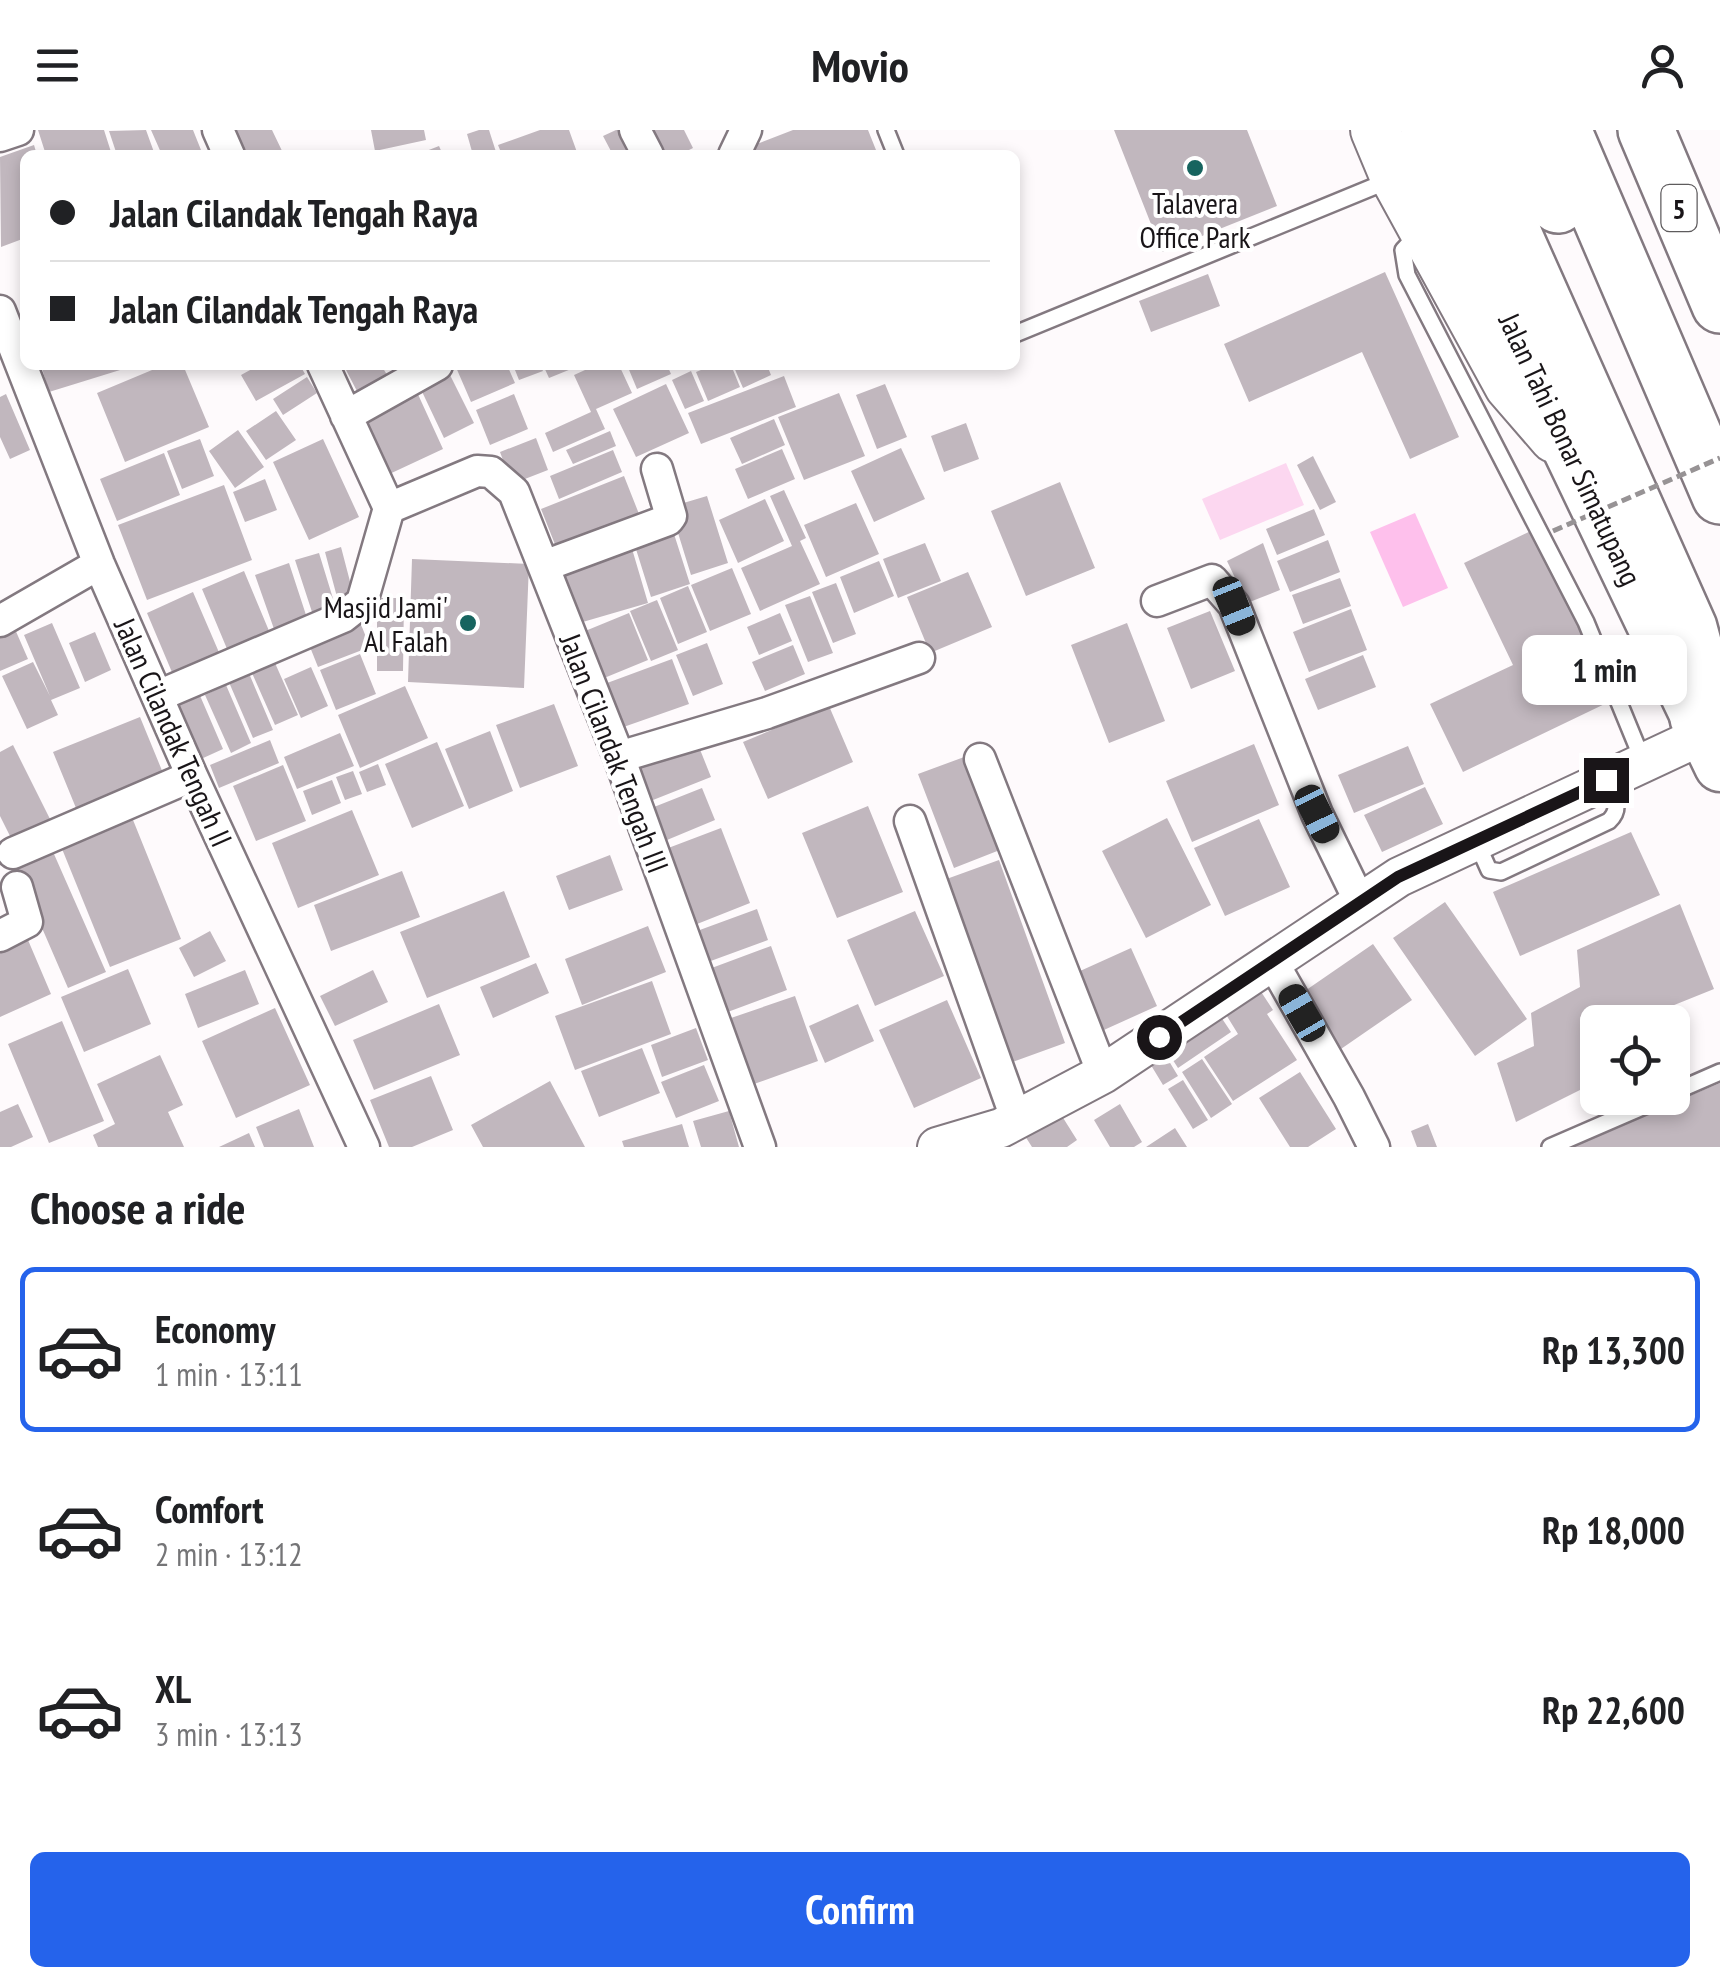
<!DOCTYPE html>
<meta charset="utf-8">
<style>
:root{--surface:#fff;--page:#f2f2f2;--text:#202124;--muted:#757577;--line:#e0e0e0;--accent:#2563eb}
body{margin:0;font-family:"PT Sans Narrow",sans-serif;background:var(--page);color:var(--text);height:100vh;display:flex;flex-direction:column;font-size:38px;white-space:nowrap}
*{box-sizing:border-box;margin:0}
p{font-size:32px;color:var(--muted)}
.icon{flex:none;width:55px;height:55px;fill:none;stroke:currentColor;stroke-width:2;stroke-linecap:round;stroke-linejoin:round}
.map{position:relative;height:1017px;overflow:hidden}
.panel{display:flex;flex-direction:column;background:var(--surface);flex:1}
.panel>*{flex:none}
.banner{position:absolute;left:20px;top:20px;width:1000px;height:220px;border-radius:15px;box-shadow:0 5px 15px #0003;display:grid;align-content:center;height:220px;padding:0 30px;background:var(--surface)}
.fabs{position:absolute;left:1580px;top:875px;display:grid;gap:20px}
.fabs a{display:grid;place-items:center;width:110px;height:110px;border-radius:15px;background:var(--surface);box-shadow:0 5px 15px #0003;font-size:50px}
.end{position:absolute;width:45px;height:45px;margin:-22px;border:12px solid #191518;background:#fff;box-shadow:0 0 0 5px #fff}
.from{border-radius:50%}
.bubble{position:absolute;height:70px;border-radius:15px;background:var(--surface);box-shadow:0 5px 15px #0003;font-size:32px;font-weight:600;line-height:70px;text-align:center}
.car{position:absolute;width:30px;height:60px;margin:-30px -15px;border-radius:12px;box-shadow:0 0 8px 2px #0007;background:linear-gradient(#222 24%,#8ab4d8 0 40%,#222 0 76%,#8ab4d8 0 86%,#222 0)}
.banner b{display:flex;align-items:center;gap:35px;height:95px;font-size:38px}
.banner b+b{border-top:2px solid var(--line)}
.banner i{width:25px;height:25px;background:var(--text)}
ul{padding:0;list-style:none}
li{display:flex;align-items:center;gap:30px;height:165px;margin:0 20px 15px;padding:0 10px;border:5px solid transparent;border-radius:15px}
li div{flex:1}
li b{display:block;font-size:38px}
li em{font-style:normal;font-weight:600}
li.selected{border-color:var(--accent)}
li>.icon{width:90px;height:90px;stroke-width:1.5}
h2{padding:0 30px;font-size:45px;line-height:120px}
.cta{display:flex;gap:20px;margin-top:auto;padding:20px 30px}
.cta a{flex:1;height:115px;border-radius:15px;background:var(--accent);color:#fff;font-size:40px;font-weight:600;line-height:115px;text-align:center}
header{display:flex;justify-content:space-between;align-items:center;height:130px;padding:0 30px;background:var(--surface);font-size:45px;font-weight:600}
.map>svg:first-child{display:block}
</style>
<header><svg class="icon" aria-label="menu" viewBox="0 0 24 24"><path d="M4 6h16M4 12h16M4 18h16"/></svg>Movio<svg class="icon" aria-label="person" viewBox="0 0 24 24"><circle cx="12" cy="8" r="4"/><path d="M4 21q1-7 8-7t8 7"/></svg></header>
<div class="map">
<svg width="1720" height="1017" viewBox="0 0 1720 1017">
<rect width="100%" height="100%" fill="#fefafc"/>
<!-- green -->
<path fill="#fcd7f0" d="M1286,333L1304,375L1220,410L1202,369Z"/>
<!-- water -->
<path fill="#fec0ec" d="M1415,383L1448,458L1403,477L1370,402Z"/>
<!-- building -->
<path fill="#c1b7be" d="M38,0H104L111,22L46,25Z
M146,0L155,25H117L109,1Z
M151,0H193L203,25H162Z
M226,0H272L284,25H237Z
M371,0H424L426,10L375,21Z
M479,0H489L497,25H473L467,4Z
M540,0H569L578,25H502L498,15Z
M616,0H632L645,25H613L603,6Z
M648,0H684L693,18L679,25H660Z
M793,0H868L878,25H755L752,16Z
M1114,0H1247L1277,76L1162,122Z
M34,15L37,25H25V108L1,117L0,27Z
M439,16L443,25H416Z
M1385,142L1459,307L1410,329L1362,222L1249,272L1224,214Z
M1208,144L1220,176L1151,202L1139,171Z
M41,235H133V236L49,262Z
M164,235H183L209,297L125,332L97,263Z
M259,235H300L305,244L256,271L241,245Z
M356,235H381L389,248L359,265L346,240Z
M445,235L474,293L444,308L416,249Z
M455,235H507L515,253L471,272Z
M513,235H540L543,241L519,250Z
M543,235H581L549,248Z
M596,235H619L632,263L596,279L605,299L553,322L545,303L591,282L574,245Z
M627,235H667L671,244L637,259Z
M713,235H731L740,257L708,271L696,242Z
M733,235H767L771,245L743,258Z
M691,241L704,271L685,279L672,250Z
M784,246L796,277L701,314L688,283Z
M307,247L317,263L283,285L273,269Z
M666,254L689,303L636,327L613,279Z
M885,254L907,307L877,319L856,265Z
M416,260L443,319L383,347L356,288Z
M839,263L865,326L804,350L778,287Z
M6,264L30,320L10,329L0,307V267Z
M514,264L528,299L490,315L476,280Z
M276,281L296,310L266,330L246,301Z
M774,289L785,315L742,334L730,308Z
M966,293L979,329L944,342L931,306Z
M238,300L264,337L235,358L209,321Z
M610,301L616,316L573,334L566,320Z
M536,308L548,340L512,354L500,322Z
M200,309L214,346L182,359L167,321Z
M323,309L359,387L309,410L273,332Z
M901,318L925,369L874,392L851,341Z
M782,319L795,349L748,369L735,339Z
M613,320L622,342L559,369L550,346Z
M164,323L180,365L117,391L100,349Z
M1313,326L1336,372L1320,380L1297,335Z
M624,346L641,389L558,422L541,379Z
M265,349L277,380L245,392L233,362Z
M1060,352L1095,438L1026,466L991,381Z
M224,355L252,430L147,470L118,395Z
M784,360L806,408L800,411L820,454L760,481L741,438L792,416L770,366Z
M707,366L728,433L691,445L670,377Z
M765,369L784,411L738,433L719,390Z
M856,373L879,424L826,447L804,395Z
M1314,379L1325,405L1277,425L1266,399Z
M1533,400L1613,570L1463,642L1430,574L1513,535L1464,433Z
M674,404L690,454L651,467L635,416Z
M1328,410L1340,442L1290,462L1277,431Z
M630,412L648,473L569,496L551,436Z
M925,413L941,451L898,468L883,429Z
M1263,413L1280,460L1247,473L1227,431Z
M341,417L353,463L337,467L325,422Z
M319,423L335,475L312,482L295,430Z
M412,429L529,434L524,558L408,552Z
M879,431L894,466L854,483L840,447Z
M289,433L307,488L274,499L255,445Z
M732,438L751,484L710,501L691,455Z
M244,441L272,508L230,526L202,459Z
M968,442L992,497L930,523L907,467Z
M1340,448L1351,476L1303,494L1292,465Z
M836,453L856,504L833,513L812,462Z
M688,456L707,502L678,514L660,468Z
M193,462L221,527L174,547L147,483Z
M810,466L833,523L808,532L785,475Z
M377,468H404L403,541H377Z
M657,470L678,520L651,531L630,481Z
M1351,479L1367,520L1309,542L1293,502Z
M1210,481L1235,541L1191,559L1167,498Z
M629,483L648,530L592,553L573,506Z
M780,483L792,511L759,525L747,497Z
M358,487L370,517L318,537L306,507Z
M11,490L28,529L0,541V495Z
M52,493L80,558L51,570L58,585L27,599L2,546L33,532L50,566L24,505Z
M1127,493L1165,591L1109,613L1071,515Z
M95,502L111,540L85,552L69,513Z
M707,513L723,554L693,566L676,525Z
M793,515L805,544L765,561L752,532Z
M360,524L376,564L336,580L320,540Z
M1363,525L1376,557L1318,580L1305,549Z
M672,529L689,574L615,600L599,556Z
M275,533L298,585L275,595L252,543Z
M311,537L328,576L301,588L284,549Z
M248,541L273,600L253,608L228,550Z
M226,555L251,613L231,623L205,565Z
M405,556L428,608L360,638L338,585Z
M198,561L223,619L201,629L177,570Z
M554,574L578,636L520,658L496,595Z
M829,576L853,632L768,669L743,612Z
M140,587L163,643L76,678L53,622Z
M490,601L513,661L469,679L445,619Z
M340,603L354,636L297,659L284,627Z
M695,607L711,647L648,672L632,633Z
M270,610L279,633L219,658L210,635Z
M437,612L464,676L412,698L385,634Z
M1254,614L1279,675L1192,712L1166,651Z
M13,615L50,689L11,708L0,686V622Z
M1408,616L1424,654L1354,683L1338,645Z
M975,623L1010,716L954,738L918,644Z
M378,634L386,655L367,662L359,642Z
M283,635L306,691L256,711L233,656Z
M353,641L362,664L345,670L336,647Z
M332,650L341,673L312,685L303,661Z
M1425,657L1443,694L1382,722L1364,685Z
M702,658L715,690L667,710L654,677Z
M868,676L903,762L837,788L802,703Z
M129,680L181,809L110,837L58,709Z
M352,680L379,745L298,778L272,713Z
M1167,688L1211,775L1146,808L1102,721Z
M1259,689L1290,757L1225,786L1194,718Z
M721,698L750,773L692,796L663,720Z
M1631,702L1660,765L1520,826L1493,762Z
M50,715L106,842L68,858L13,731Z
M610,725L623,760L569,780L556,746Z
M999,730L1065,913L1007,934L941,751Z
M402,741L420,787L331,821L314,775Z
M504,761L530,827L427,868L400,802Z
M1445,772L1527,889L1475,926L1393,808Z
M1680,774L1714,859L1632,892H1598V951L1516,992L1497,933L1534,916L1531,883L1580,857L1577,820Z
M757,779L768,810L708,832L697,801Z
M915,781L944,846L875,876L847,810Z
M648,796L666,842L582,875L565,829Z
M210,801L226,831L194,847L179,818Z
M25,803L51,864L0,887V813Z
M1373,814L1412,870L1338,921L1299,865Z
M771,816L787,860L725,883L709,839Z
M1131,818L1157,876L1095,904L1069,846Z
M536,833L549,863L493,888L480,857Z
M128,839L151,894L84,922L61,867Z
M245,840L259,874L198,898L185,864Z
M373,840L388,872L335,896L320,866Z
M1252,848L1273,880L1267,884L1297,930L1233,971L1204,927L1238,904L1217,870Z
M652,851L671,904L575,940L555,886Z
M795,866L818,931L754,954L731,888Z
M947,870L981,948L914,978L879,900Z
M439,874L460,925L374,960L353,910Z
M858,874L874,911L825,933L809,896Z
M1213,875L1231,902L1178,938L1160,910Z
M275,878L310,955L236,988L202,911Z
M62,891L104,991L49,1013L8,914Z
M696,898L708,930L662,947L651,915Z
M1158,913L1178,946L1163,955L1143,922Z
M642,918L660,963L599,987L581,941Z
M160,925L183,975L168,982L184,1017H98L93,1005L115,994L97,954Z
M1202,929L1232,974L1211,988L1182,942Z
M704,935L719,971L676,988L661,952Z
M1300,942L1336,999L1308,1017H1290L1259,968Z
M431,946L453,1000L412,1017H389L370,970Z
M1183,950L1208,990L1193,999L1168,959Z
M550,951L585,1017H483L471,995Z
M1720,953V1017H1570Z
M18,974L33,1007L11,1017H0V982Z
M1120,974L1142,1012L1134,1017H1110L1094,990Z
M299,979L314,1017H264L256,997Z
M729,981L739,1017H701L693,991Z
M1060,983L1077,1010L1067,1017H1032L1025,1006Z
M682,994L689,1017H624L622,1011Z
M1428,994L1437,1017H1417L1411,1001Z
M1175,998L1187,1017H1146Z
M249,1003L255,1017H219Z"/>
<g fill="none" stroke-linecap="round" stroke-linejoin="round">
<defs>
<path id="service" d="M886,0L896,25
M1417,105L1403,120L1407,145L1586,492L1643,631
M1015,204L1390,50
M1476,711L1489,740L1501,742L1609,691C1623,678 1613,665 1606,650
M1672,963L1720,942
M1550,1017L1663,968"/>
<path id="minor" d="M218,0L229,25
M635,0L648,25
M0,6L18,0
M734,25L746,0
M0,181L99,434L192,646L364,1017
M346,286L437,235
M389,378L477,341L491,342L514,362L619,627L760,1017
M544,436L668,390L671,386L657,339
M1157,471L1212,450L1234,475L1317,684L1359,770
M0,491L99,434
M158,566L343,487L362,472L389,378L323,235
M619,627L767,583L919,528
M980,629L1103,944
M910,691L1017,991
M13,723L192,646
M0,806L27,792L17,757
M1272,831L1349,967L1374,1017"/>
<path id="tertiary" d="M937,1017L1001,998L1103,944L1399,747L1705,604"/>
<path id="primary" d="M1375,0L1395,48L1509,256L1554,308"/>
<path id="trunk" d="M1426,0L1540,260L1720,636"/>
<path id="motorway" d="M1467,0L1689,498L1702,547L1698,588
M1521,0L1558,75
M1563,0L1720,366
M1646,0L1720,175"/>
</defs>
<!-- service casing -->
<use href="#service" stroke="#837980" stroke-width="20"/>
<!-- minor casing -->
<use href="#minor" stroke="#837980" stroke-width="35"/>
<!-- tertiary casing -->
<use href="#tertiary" stroke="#837980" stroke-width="42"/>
<!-- primary casing -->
<use href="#primary" stroke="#837980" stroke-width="52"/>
<!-- trunk casing -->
<use href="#trunk" stroke="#837980" stroke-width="55"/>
<!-- motorway casing -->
<use href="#motorway" stroke="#837980" stroke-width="60"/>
<!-- service -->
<use href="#service" stroke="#fff" stroke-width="15"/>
<!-- minor -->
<use href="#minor" stroke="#fff" stroke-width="30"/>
<!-- tertiary -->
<use href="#tertiary" stroke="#fff" stroke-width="38"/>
<!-- primary -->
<use href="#primary" stroke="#fff" stroke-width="48"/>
<!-- trunk -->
<use href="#trunk" stroke="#fff" stroke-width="50"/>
<!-- motorway -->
<use href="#motorway" stroke="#fff" stroke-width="55"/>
<!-- path-bridge -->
<path stroke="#979395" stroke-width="5" stroke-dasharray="10 5" stroke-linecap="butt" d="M1553,401L1720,328"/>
</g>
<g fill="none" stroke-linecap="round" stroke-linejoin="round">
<!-- route -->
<path stroke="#191518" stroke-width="12" d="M1159,907L1398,747L1606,650"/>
</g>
<!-- markers -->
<g fill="#17645f" stroke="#fff" stroke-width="4">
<circle cx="1195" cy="38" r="10"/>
<circle cx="468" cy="493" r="10"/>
</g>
<g text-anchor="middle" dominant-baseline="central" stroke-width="8" stroke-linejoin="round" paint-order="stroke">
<!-- shield labels -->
<rect fill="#fff" stroke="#5e5b5d" stroke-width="2.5" x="1661.5" y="55" width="35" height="46" rx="8"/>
<g font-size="28" font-weight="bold" fill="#191518">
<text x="1679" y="78">5</text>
</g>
<!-- poi labels -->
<g font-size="30" fill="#191518" stroke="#fff">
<text x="1195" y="72">Talavera<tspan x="1195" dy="34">Office Park</tspan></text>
<text x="448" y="476" text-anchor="end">Masjid Jami'<tspan x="448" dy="34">Al Falah</tspan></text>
</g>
<!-- street labels -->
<g font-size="30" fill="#191518" stroke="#fff">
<text transform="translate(1571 319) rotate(65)">Jalan Tahi Bonar Simatupang</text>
<text transform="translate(174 602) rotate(66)">Jalan Cilandak Tengah II</text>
<text transform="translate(615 623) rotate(69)">Jalan Cilandak Tengah III</text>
</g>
</g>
</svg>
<div class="fabs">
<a><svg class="icon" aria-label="locate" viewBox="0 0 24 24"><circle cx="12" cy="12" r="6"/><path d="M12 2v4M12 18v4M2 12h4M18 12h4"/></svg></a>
</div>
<i class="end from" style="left:1159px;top:907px"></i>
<i class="end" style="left:1606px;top:650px"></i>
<div class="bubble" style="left:1522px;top:505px;width:165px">1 min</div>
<i class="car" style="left:1234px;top:476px;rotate:158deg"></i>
<i class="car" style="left:1317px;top:684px;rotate:154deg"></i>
<i class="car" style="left:1302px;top:883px;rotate:330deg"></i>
<div class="banner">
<b><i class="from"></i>Jalan Cilandak Tengah Raya</b>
<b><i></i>Jalan Cilandak Tengah Raya</b>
</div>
</div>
<section class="panel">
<h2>Choose a ride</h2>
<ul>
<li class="selected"><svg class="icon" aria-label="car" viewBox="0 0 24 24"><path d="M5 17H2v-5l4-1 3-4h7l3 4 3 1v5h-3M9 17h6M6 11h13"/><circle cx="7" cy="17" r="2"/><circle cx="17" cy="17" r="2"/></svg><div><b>Economy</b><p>1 min · 13:11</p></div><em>Rp 13,300</em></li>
<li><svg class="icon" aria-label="car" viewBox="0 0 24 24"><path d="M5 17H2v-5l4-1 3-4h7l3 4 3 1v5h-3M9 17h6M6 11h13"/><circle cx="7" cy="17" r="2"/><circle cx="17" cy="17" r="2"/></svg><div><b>Comfort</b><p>2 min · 13:12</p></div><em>Rp 18,000</em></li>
<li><svg class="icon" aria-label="car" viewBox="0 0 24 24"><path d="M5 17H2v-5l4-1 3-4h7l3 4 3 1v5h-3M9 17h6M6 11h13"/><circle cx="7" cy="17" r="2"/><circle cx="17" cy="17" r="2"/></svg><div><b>XL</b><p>3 min · 13:13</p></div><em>Rp 22,600</em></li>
</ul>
<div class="cta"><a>Confirm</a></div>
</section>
